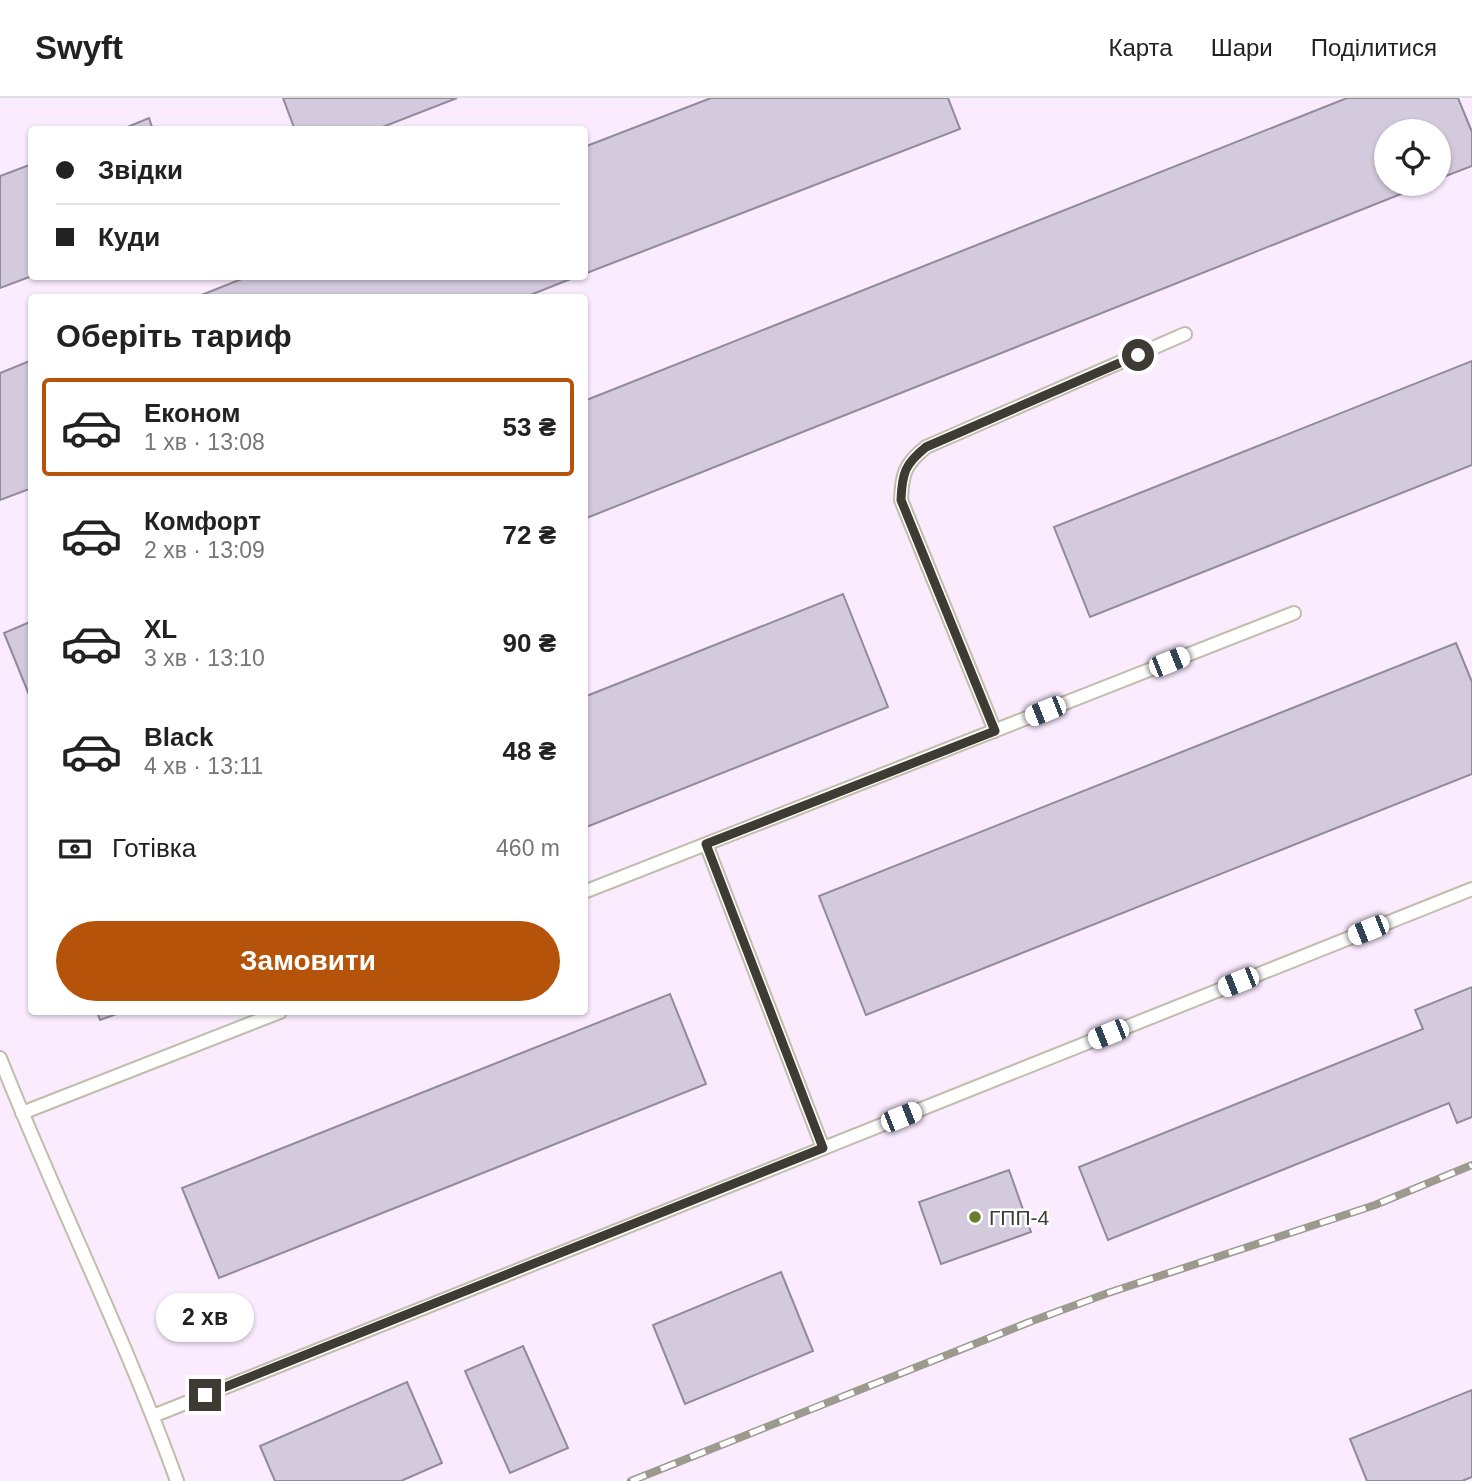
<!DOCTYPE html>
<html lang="uk">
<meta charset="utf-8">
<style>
:root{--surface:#fff;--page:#f6f6f6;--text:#222;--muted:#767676;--line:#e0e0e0;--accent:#b45309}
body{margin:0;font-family:Helvetica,sans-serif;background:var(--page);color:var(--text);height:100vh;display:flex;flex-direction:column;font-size:26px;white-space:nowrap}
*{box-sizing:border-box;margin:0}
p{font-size:23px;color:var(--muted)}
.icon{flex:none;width:38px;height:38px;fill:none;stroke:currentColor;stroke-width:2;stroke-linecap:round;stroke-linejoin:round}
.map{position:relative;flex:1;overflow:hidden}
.drawer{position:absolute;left:28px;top:196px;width:560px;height:721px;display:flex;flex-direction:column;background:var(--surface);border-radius:7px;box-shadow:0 2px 5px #0004}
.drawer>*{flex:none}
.top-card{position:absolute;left:28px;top:28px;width:560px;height:154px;border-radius:7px;box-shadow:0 2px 5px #0004;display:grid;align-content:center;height:154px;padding:0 28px;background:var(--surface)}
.fabs{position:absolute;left:1374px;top:21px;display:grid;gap:14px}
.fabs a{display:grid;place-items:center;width:77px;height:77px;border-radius:50%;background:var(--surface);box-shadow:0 2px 5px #0004;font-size:35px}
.end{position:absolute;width:32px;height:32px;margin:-16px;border:9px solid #3d3b33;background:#fff;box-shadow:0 0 0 4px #fff}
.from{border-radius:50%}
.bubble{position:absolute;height:49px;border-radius:24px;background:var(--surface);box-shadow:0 2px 5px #0004;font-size:23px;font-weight:700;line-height:49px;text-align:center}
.car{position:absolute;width:21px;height:42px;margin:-21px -10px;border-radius:9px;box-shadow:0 0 5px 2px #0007;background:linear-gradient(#fff 24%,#345 0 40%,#fff 0 76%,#345 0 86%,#fff 0)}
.top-card b{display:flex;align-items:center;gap:24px;height:66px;font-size:26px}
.top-card b+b{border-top:2px solid var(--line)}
.top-card i{width:18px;height:18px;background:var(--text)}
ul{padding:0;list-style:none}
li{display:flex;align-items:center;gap:21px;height:98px;margin:0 14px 10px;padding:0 14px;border:4px solid transparent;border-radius:7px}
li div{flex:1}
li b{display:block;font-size:26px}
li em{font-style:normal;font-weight:700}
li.current{border-color:var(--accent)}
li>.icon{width:63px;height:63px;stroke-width:1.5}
h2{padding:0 28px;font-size:32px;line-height:84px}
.pay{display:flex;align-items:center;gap:18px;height:77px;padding:0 28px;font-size:26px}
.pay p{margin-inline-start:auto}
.primary-button{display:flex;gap:14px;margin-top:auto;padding:14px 28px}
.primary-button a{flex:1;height:80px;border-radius:42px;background:var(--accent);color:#fff;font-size:28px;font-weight:700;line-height:80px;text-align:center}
header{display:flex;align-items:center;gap:42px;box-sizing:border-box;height:98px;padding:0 35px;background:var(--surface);border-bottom:2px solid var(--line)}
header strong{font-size:33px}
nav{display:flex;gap:38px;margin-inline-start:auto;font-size:24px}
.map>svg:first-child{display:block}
</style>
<header>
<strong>Swyft</strong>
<nav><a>Карта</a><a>Шари</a><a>Поділитися</a></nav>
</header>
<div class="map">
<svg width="1472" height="1383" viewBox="0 0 1472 1383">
<rect width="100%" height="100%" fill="#fffceb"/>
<!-- industrial -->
<path fill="#faebfe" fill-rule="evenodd" d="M0,0H1472V1383H0ZM32,32H584V178H32ZM1386,33H1438V86H1386ZM32,200H584V914H32Z"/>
<!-- building -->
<path fill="#d3cadd" stroke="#928a9c" stroke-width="2" d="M283,0H457L375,32H295Z
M711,0H948L960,31L584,176V49Z
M1347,0H1458L1472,34V68L1438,81V33H1386V86H1426L584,421V303Z
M149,20L153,32H120Z
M32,66V178L0,190V78Z
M249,178H578L523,200H194Z
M32,262V390L0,402V275Z
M1472,263V367L1090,519L1054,429Z
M843,496L888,609L584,730V599Z
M32,523V604L4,535Z
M1456,545L1472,584V676L866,917L819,798Z
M1472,889V1019L1457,1025L1449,1005L1108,1142L1079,1069L1423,931L1415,912Z
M670,896L706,986L219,1180L182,1090Z
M97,914H122L100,922Z
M1009,1072L1031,1134L941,1166L919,1104Z
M781,1174L813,1253L685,1306L653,1227Z
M523,1248L568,1350L510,1375L465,1273Z
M407,1284L442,1365L401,1383H275L260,1348Z
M1472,1292V1379L1462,1383H1367L1350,1341Z"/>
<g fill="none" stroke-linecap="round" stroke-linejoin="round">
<defs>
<path id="service" d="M995,633L901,402C902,375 905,366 926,349L1185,236
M706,746L823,1050
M584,794L1294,515
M0,960C56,1102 125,1239 177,1383
M22,1015L280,914
M153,1318L1472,791"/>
</defs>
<!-- service casing -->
<use href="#service" stroke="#c1bda9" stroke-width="16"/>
<!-- service -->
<use href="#service" stroke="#fff" stroke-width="12"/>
<defs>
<path id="rail" d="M631,1383L1032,1223L1108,1195L1375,1107L1472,1067"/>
</defs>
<!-- rail casing -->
<use href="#rail" stroke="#9c998d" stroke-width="8"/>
<!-- rail -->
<use href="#rail" stroke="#fff" stroke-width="5" stroke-dasharray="16" stroke-linecap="butt"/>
</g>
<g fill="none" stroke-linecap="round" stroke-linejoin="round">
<!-- route -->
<path stroke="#3d3b33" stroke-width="9" d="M205,1297L823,1050L706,746L995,633L901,402C902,375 905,366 926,349L1138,257"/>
</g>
<!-- markers -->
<circle fill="#6b7d2c" stroke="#fff" stroke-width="2.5" cx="975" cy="1119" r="7"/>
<g text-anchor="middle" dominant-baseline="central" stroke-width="5" stroke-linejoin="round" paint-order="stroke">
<!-- poi labels -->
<g font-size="21" fill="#3d3b33" stroke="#fff" text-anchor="start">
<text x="989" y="1119">ГПП-4</text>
</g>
</g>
</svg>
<div class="fabs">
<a><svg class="icon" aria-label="locate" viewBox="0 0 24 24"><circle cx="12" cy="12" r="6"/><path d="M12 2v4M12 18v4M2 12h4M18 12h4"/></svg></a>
</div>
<i class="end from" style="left:1138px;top:257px"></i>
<i class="end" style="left:205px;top:1297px"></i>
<div class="bubble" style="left:156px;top:1195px;width:98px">2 хв</div>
<i class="car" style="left:1169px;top:564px;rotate:68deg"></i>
<i class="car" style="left:1045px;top:613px;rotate:248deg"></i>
<i class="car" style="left:1368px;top:832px;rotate:248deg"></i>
<i class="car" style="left:1238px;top:884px;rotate:248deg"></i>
<i class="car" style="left:1108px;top:936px;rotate:248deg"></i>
<i class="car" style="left:901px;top:1019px;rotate:68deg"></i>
<div class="top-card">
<b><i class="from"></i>Звідки</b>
<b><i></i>Куди</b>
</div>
<section class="drawer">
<h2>Оберіть тариф</h2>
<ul>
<li class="current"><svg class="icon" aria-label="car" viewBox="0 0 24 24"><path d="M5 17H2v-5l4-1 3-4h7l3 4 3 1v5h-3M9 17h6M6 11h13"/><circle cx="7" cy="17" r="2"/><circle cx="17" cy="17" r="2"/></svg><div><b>Економ</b><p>1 хв · 13:08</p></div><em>53 ₴</em></li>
<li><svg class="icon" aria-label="car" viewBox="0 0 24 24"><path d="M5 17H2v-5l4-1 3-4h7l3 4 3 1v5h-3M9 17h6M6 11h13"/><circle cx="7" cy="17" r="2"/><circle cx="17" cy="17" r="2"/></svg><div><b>Комфорт</b><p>2 хв · 13:09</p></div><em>72 ₴</em></li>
<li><svg class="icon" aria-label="car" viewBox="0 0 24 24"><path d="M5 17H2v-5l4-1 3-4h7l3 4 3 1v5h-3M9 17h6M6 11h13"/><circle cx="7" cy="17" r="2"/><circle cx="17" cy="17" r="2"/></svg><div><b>XL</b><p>3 хв · 13:10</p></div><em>90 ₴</em></li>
<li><svg class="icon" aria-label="car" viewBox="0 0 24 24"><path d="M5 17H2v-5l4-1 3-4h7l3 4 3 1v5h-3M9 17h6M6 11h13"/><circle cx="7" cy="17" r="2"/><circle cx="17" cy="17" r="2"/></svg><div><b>Black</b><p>4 хв · 13:11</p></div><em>48 ₴</em></li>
</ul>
<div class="pay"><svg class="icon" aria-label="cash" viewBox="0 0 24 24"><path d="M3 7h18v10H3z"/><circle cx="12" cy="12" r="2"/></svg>Готівка<p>460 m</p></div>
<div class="primary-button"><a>Замовити</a></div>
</section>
</div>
